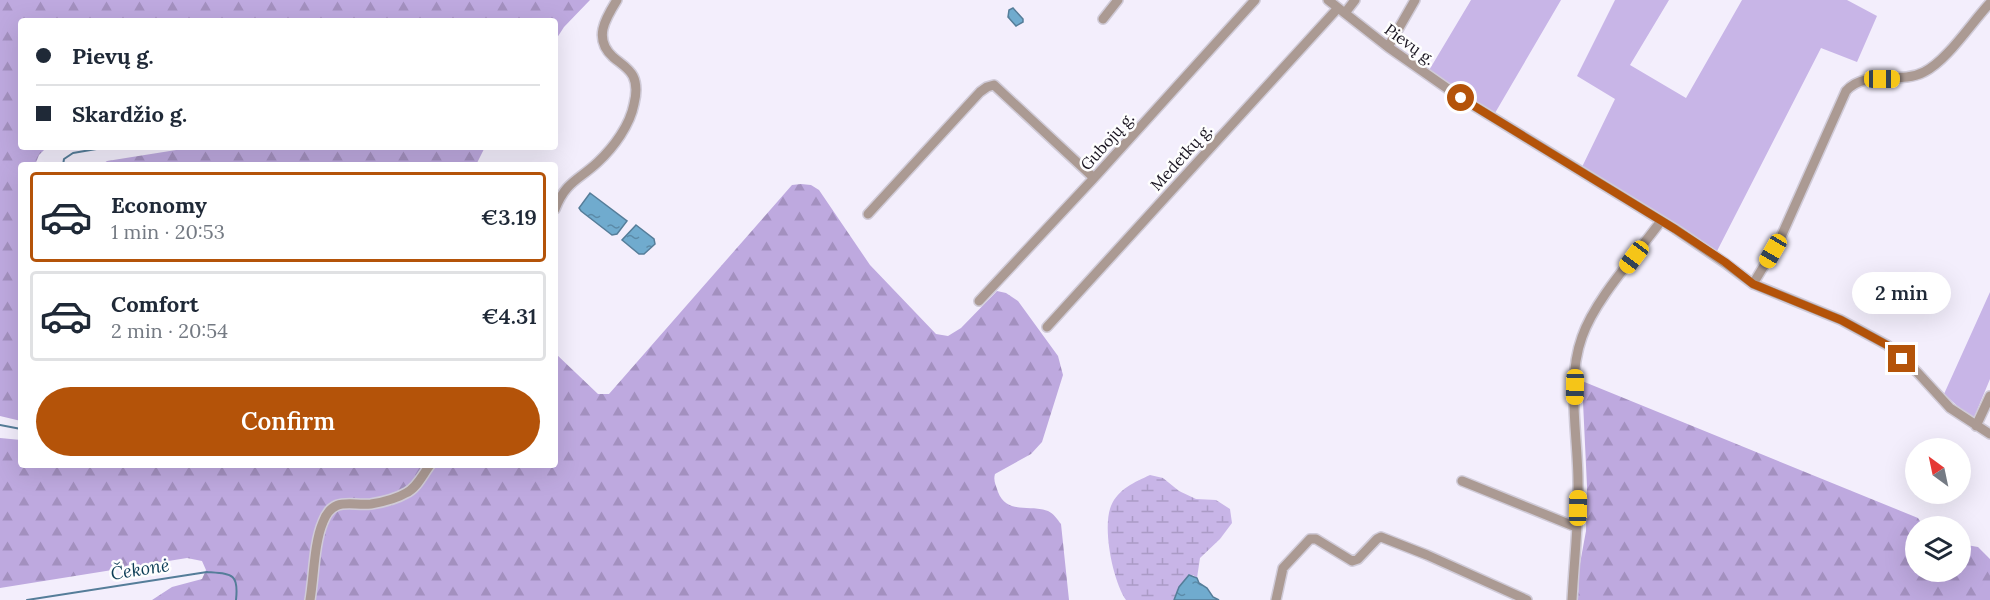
<!DOCTYPE html>
<meta charset="utf-8">
<style>
:root{--surface:#fff;--page:#f2f2f3;--text:#1f2937;--muted:#747a83;--line:#e0e1e3;--accent:#b45309}
body{margin:0;font-family:Lora,serif;background:var(--page);color:var(--text);height:100vh;display:flex;flex-direction:column;font-size:22px;white-space:nowrap}
*{box-sizing:border-box;margin:0}
p{font-size:20px;color:var(--muted)}
.icon{flex:none;width:33px;height:33px;fill:none;stroke:currentColor;stroke-width:2;stroke-linecap:round;stroke-linejoin:round}
.map{position:relative;flex:1;overflow:hidden}
.drawer{position:absolute;left:18px;top:162px;width:540px;height:306px;display:flex;flex-direction:column;background:var(--surface);border-radius:6px;box-shadow:0 6px 24px #0002}
.drawer>*{flex:none}
.banner{position:absolute;left:18px;top:18px;width:540px;height:132px;border-radius:6px;box-shadow:0 6px 24px #0002;display:grid;align-content:center;height:132px;padding:0 18px;background:var(--surface)}
.needle{width:39px;rotate:327deg}
.tools{position:absolute;left:1905px;top:438px;display:grid;gap:12px}
.tools a{display:grid;place-items:center;width:66px;height:66px;border-radius:50%;background:var(--surface);box-shadow:0 6px 24px #0002;font-size:30px}
.end{position:absolute;width:27px;height:27px;margin:-14px;border:8px solid #b45309;background:#fff;box-shadow:0 0 0 3px #fff}
.from{border-radius:50%}
.bubble{position:absolute;height:42px;border-radius:21px;background:var(--surface);box-shadow:0 6px 24px #0002;font-size:20px;font-weight:600;line-height:42px;text-align:center}
.car{position:absolute;width:18px;height:36px;margin:-18px -9px;border-radius:8px;box-shadow:0 0 4px 2px #0007;background:linear-gradient(#f5c518 24%,#345 0 40%,#f5c518 0 76%,#345 0 86%,#f5c518 0)}
.banner b{display:flex;align-items:center;gap:21px;height:57px;font-size:22px}
.banner b+b{border-top:2px solid var(--line)}
.banner i{width:15px;height:15px;background:var(--text)}
ul{padding:10px 0 0;list-style:none}
li{display:flex;align-items:center;gap:18px;height:90px;margin:0 12px 9px;padding:0 6px;border:3px solid var(--line);border-radius:6px}
li div{flex:1}
li b{display:block;font-size:22px}
li em{font-style:normal;font-weight:600}
li.current{border-color:var(--accent)}
li>.icon{width:54px;height:54px;stroke-width:1.5}
.button{display:flex;gap:12px;margin-top:auto;padding:12px 18px}
.button a{flex:1;height:69px;border-radius:36px;background:var(--accent);color:#fff;font-size:24px;font-weight:600;line-height:69px;text-align:center}
.map>svg:first-child{display:block}
</style>
<div class="map">
<svg width="1990" height="600" viewBox="0 0 1990 600">
<defs>
<pattern id="forest-firs" width="22" height="20" patternUnits="userSpaceOnUse" patternTransform="scale(1.5)"><rect width="22" height="20" fill="#bea9df"/><path d="M5 1l3.5 6h-7zM16 11l3.5 6h-7z" fill="#a390bf"/></pattern>
<pattern id="wetland-marsh" width="20" height="14" patternUnits="userSpaceOnUse" patternTransform="scale(1.5)"><rect width="20" height="14" fill="#c8b5e7"/><path d="M1 5h8M5 5V1M11 12h8M15 12V8" fill="none" stroke="#ab9bc6"/></pattern>
<pattern id="water-ripples" width="26" height="14" patternUnits="userSpaceOnUse" patternTransform="scale(1.5)"><rect width="26" height="14" fill="#70abce"/><path d="M2 4q2-2 4 0t4 0M15 11q2-2 4 0t4 0" fill="none" stroke="#5b8aa7"/></pattern>
</defs>
<rect width="100%" height="100%" fill="#f3eefc"/>
<!-- green -->
<path fill="#c8b5e7" d="M1471,0H1561L1495,113L1428,72Z
M1615,0H1669L1630,65L1686,98L1742,0H1847L1877,16L1857,62L1821,48L1716,253L1582,167L1615,99L1577,76Z
M1990,292V379L1973,420L1944,394Z"/>
<!-- forest -->
<path fill="url(#forest-firs)" d="M0,0H590L564,27L555,41V21H21V147H47L39,155L35,165H21V421L0,416Z
M195,147H485L476,165H101L107,161Z
M801,184L811,185L819,190L870,265L936,334L948,336L961,328L997,291L1006,293L1018,301L1058,356L1063,375L1042,442L1031,454L995,474C993,481 996,485 998,492C1007,515 1030,504 1048,511C1054,514 1057,519 1061,524L1069,600H152L172,587L202,579L206,570L202,561L187,558L0,588V438L21,440V465H555V353L598,394H609L792,185Z
M1582,381L1918,518L1923,526H1916V572H1960L1961,544L1978,547L1990,559V600H1578L1579,569L1586,531L1587,486Z"/>
<!-- wetland -->
<path fill="url(#wetland-marsh)" d="M1150,475L1163,478L1179,491L1196,499L1216,500L1230,509L1232,523L1220,539L1200,558L1197,578L1193,575L1179,587L1174,600H1126C1113,581 1102,528 1111,506C1118,489 1135,482 1150,475Z"/>
<!-- water -->
<path fill="url(#water-ripples)" stroke="#557d99" stroke-width="1.5" d="M1013,8L1023,19V22L1016,26L1008,17L1009,10Z
M590,193L627,221L617,234L612,235L581,211L579,208Z
M636,225L654,239L655,244L644,254H639L622,240Z
M1189,575L1197,578L1199,583L1207,588L1213,597L1219,600H1174L1179,587Z"/>
<g fill="none" stroke-linecap="round" stroke-linejoin="round">
<!-- stream -->
<path stroke="#557d99" stroke-width="2" d="M63,165L64,159L73,153L108,147
M0,425L21,429
M27,600L207,572C232,574 239,573 236,600"/>
<defs>
<path id="minor" d="M1328,0L1388,47L1461,98L1675,229L1725,263L1753,284L1841,320L1887,345L1917,372L1950,408L1990,434
M1345,13L1355,0
M1103,19L1118,0
M1388,47L1415,0
M555,209C566,181 579,180 598,162C614,147 630,125 634,104C636,96 637,84 633,76C629,68 620,63 613,57C593,39 605,19 617,0
M868,214L980,92L987,87L994,85L1094,178
M1753,284L1780,239L1846,91C1866,69 1899,85 1924,72C1947,61 1972,22 1990,3
M979,301L1094,178L1255,0
M1047,327L1338,8
M1976,426L1990,396
M1462,481L1576,527
M310,600C314,576 314,543 323,522C333,496 350,506 371,504C383,502 396,499 406,493C417,488 423,474 430,465
M1276,600L1283,568L1310,539H1316L1352,561L1358,559L1377,539L1381,537L1427,555L1527,600
M1572,600C1574,561 1579,521 1578,482C1578,436 1566,381 1582,337C1595,299 1637,254 1661,221"/>
</defs>
<!-- minor casing -->
<use href="#minor" stroke="#d0cbd8" stroke-width="12"/>
<!-- minor -->
<use href="#minor" stroke="#ab9a93" stroke-width="9"/>
</g>
<g fill="none" stroke-linecap="round" stroke-linejoin="round">
<!-- route -->
<path stroke="#b45309" stroke-width="8" d="M1461,98L1675,229L1725,262L1753,284L1841,320L1887,345L1902,359"/>
</g>
<g text-anchor="middle" dominant-baseline="central" stroke-width="5" stroke-linejoin="round" paint-order="stroke">
<!-- street labels -->
<g font-size="16" fill="#17121e" stroke="#fefefe">
<text transform="translate(1410 44) rotate(36)">Pievų g.</text>
<text transform="translate(1107 141) rotate(-48)">Gubojų g.</text>
<text transform="translate(1181 157) rotate(-48)">Medetkų g.</text>
</g>
<!-- water labels -->
<g font-size="18" font-style="italic" fill="#0c3d56" stroke="#fefefe">
<text transform="translate(140 569) rotate(-9)">Čekonė</text>
</g>
</g>
</svg>
<div class="tools">
<a><svg class="needle" viewBox="-14 -14 28 28"><path d="M0-13l5 13h-10z" fill="#e53935"/><path d="M0 13l5-13h-10z" fill="#747a83"/></svg></a>
<a><svg class="icon" aria-label="layers" viewBox="0 0 24 24"><path d="M12 4l9 5-9 5-9-5zM3 14l9 5 9-5"/></svg></a>
</div>
<i class="end from" style="left:1461px;top:98px"></i>
<i class="end" style="left:1902px;top:359px"></i>
<div class="bubble" style="left:1852px;top:272px;width:99px">2 min</div>
<i class="car" style="left:1882px;top:79px;rotate:90deg"></i>
<i class="car" style="left:1773px;top:251px;rotate:210deg"></i>
<i class="car" style="left:1634px;top:257px;rotate:217deg"></i>
<i class="car" style="left:1575px;top:387px;rotate:181deg"></i>
<i class="car" style="left:1578px;top:508px;rotate:1deg"></i>
<div class="banner">
<b><i class="from"></i>Pievų g.</b>
<b><i></i>Skardžio g.</b>
</div>
<section class="drawer">
<ul>
<li class="current"><svg class="icon" aria-label="car" viewBox="0 0 24 24"><path d="M5 17H2v-5l4-1 3-4h7l3 4 3 1v5h-3M9 17h6M6 11h13"/><circle cx="7" cy="17" r="2"/><circle cx="17" cy="17" r="2"/></svg><div><b>Economy</b><p>1 min · 20:53</p></div><em>€3.19</em></li>
<li><svg class="icon" aria-label="car" viewBox="0 0 24 24"><path d="M5 17H2v-5l4-1 3-4h7l3 4 3 1v5h-3M9 17h6M6 11h13"/><circle cx="7" cy="17" r="2"/><circle cx="17" cy="17" r="2"/></svg><div><b>Comfort</b><p>2 min · 20:54</p></div><em>€4.31</em></li>
</ul>
<div class="button"><a>Confirm</a></div>
</section>
</div>
